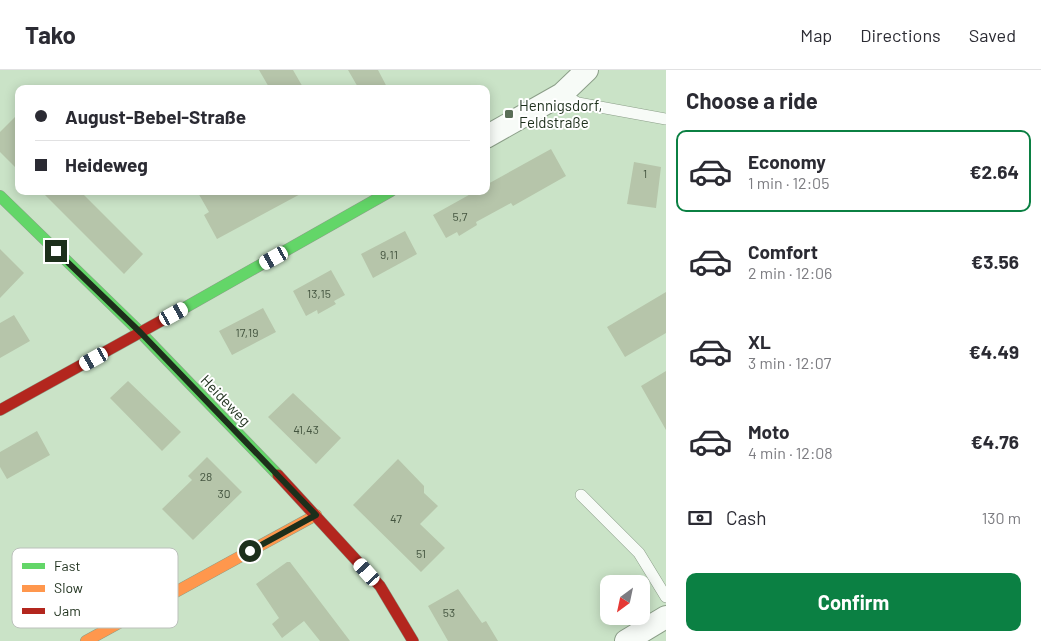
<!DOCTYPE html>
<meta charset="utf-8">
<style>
:root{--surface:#fff;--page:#f7f7f7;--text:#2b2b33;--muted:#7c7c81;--line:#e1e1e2;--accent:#0b8043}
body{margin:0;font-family:Barlow,sans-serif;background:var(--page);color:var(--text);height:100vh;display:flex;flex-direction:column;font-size:19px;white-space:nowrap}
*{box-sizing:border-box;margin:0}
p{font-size:16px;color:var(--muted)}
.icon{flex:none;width:28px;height:28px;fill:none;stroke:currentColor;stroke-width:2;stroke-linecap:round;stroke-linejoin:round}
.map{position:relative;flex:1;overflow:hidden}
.sheet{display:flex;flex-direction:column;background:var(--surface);width:375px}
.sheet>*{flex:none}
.top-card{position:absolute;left:15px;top:15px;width:475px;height:110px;border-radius:10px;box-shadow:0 2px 12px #0003;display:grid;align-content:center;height:110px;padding:0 20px;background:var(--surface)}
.needle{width:32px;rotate:213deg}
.buttons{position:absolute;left:600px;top:505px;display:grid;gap:10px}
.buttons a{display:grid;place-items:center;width:50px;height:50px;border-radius:10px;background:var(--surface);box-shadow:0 2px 12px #0003;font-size:25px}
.end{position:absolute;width:22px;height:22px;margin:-11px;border:6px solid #1d2f1b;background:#fff;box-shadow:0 0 0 2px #fff}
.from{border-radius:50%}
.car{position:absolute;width:15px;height:30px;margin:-15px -8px;border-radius:6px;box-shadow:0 0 4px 1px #0007;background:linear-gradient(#fff 24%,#345 0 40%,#fff 0 76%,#345 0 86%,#fff 0)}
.top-card b{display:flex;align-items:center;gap:18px;height:48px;font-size:19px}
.top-card b+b{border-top:1px solid var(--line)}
.top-card i{width:12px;height:12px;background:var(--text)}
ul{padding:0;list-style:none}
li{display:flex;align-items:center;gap:15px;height:82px;margin:0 10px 8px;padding:0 10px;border:2px solid transparent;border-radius:10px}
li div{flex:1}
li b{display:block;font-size:19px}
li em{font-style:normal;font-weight:700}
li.on{border-color:var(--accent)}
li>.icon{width:45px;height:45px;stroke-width:1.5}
h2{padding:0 20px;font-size:22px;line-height:60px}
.pay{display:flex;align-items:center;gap:12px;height:55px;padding:0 20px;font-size:19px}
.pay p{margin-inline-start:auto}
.primary-button{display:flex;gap:10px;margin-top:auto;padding:10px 20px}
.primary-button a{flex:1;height:58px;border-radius:10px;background:var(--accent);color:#fff;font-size:20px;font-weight:700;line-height:58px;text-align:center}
header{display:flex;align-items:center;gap:30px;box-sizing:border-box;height:70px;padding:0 25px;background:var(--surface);border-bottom:1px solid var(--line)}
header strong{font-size:24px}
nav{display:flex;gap:28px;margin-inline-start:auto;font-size:18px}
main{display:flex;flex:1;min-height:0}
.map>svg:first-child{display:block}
</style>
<header>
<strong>Tako</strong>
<nav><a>Map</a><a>Directions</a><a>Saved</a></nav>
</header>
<main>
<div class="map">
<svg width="666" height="571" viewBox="0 0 666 571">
<rect width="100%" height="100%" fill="#cae3c7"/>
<!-- building -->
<path fill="#b6c5aa" d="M259,0H293L304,19H270Z
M348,0H378L388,19H359Z
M19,43V101L0,82V62Z
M551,79L566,106L513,136L511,133L476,152L477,155L459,166L457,162L446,168L433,145L476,121H486V115Z
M634,92L661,97L656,138L627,134Z
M41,121H80L143,184L124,204Z
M197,121H306L217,169L204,145L209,142Z
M405,161L417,184L373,208L361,184Z
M0,179L24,203L0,228Z
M331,200L345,225L334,231L336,234L318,244L317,240L306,246L293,221Z
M666,222V263L625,287L607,257Z
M263,238L276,262L232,285L219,261Z
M14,245L30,271L0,288V253Z
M666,301V360L641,316Z
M128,311L181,362L162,381L110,328Z
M293,323L341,368L316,394L268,347Z
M37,361L50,385L7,409L0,397V382Z
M207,387L242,422L193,470L162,439L192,410L188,406Z
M398,389L424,416V423L438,436L420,454L445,478L421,502L353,435Z
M287,492H290L350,571H320L304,551L282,568L272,554L279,548L256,514Z
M458,519L482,553L486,551L498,571H448L428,536Z"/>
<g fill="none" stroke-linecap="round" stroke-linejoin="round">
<defs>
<path id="lane" d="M562,24L578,33L666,49
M581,425L639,483L666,527"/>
<path id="street" d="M486,67L562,24L587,0
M626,571L666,547"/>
<path id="fast" d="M0,126L141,263L278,405
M179,241L391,121"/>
<path id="slow" d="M86,571L316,445"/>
<path id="jam" d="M0,340L179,241
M278,405L380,516L413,571"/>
</defs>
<!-- lane casing -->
<use href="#lane" stroke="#8b9e88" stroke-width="12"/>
<!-- street casing -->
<use href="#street" stroke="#8b9e88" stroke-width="24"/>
<!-- fast casing -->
<use href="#fast" stroke="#8b9e88" stroke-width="12"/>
<!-- slow casing -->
<use href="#slow" stroke="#8b9e88" stroke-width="12"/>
<!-- jam casing -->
<use href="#jam" stroke="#8b9e88" stroke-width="12"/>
<!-- lane -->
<use href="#lane" stroke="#f7fbf7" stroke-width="11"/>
<!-- street -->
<use href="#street" stroke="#f7fbf7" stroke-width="22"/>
<!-- fast -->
<use href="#fast" stroke="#63d668" stroke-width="11"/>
<!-- slow -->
<use href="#slow" stroke="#ff974d" stroke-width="11"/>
<!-- jam -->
<use href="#jam" stroke="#b3261e" stroke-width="11"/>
</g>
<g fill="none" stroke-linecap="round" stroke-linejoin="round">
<!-- route -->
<path stroke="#1d2f1b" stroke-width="6" d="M56,181L141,263L316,445L250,481"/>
</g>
<!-- markers -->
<rect fill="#5a6e57" stroke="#fff" stroke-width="2" x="504" y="39" width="10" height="10" rx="2.5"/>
<g text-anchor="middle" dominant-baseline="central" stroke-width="4" stroke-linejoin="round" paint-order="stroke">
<!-- number labels -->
<g font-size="12" fill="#43543f">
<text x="645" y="103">1</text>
<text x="460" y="146">5,7</text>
<text x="389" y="184">9,11</text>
<text x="319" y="223">13,15</text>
<text x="247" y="262">17,19</text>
<text x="306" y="359">41,43</text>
<text x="206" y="406">28</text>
<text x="224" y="423">30</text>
<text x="396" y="448">47</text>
<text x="421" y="483">51</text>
<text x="449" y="542">53</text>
</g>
<!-- poi labels -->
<g font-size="15" fill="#1d2f1b" stroke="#fff" text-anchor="start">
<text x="519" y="35">Hennigsdorf,<tspan x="519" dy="17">Feldstraße</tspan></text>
</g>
<!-- street labels -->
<g font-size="15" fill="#1d2f1b" stroke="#fff">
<text transform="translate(226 330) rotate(46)">Heideweg</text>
</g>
</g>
<!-- legend -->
<rect x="12" y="478" width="166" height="80" rx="8" fill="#fff" stroke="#bbc1bb" stroke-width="1"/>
<rect x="22" y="493" width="23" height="6" fill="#63d668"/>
<rect x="22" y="515" width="23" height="7" fill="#ff974d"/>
<rect x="22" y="538" width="23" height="6" fill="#b3261e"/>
<g font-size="14" fill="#1d2f1b">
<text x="54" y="501">Fast</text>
<text x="54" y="523">Slow</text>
<text x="54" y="546">Jam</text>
</g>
</svg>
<div class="buttons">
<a><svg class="needle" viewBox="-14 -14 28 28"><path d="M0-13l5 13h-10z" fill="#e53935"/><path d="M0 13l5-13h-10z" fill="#7c7c81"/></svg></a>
</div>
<i class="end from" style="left:250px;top:481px"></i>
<i class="end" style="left:56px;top:181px"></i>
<i class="car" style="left:274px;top:188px;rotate:241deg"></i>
<i class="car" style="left:174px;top:244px;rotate:61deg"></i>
<i class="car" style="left:94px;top:289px;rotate:241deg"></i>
<i class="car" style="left:367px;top:502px;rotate:318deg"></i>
<div class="top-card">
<b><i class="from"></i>August-Bebel-Straße</b>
<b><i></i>Heideweg</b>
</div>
</div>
<section class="sheet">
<h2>Choose a ride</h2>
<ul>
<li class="on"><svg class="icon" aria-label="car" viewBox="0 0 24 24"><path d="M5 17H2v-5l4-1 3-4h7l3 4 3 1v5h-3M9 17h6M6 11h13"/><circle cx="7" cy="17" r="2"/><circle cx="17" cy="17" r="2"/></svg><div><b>Economy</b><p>1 min · 12:05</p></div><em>€2.64</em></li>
<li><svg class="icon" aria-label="car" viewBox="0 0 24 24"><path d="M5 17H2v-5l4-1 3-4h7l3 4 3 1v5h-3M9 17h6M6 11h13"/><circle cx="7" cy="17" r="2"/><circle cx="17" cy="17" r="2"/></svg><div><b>Comfort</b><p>2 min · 12:06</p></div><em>€3.56</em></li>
<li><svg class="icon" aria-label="car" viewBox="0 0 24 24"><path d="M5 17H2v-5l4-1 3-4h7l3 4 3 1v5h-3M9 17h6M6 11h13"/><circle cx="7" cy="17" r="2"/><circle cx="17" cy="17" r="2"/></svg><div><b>XL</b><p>3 min · 12:07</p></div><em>€4.49</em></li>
<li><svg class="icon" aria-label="car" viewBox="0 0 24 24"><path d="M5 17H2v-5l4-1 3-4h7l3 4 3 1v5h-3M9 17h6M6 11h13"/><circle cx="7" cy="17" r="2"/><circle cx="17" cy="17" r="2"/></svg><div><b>Moto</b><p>4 min · 12:08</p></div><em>€4.76</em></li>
</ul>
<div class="pay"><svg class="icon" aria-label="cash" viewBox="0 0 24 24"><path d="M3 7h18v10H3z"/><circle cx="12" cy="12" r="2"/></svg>Cash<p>130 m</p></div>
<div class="primary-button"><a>Confirm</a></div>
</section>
</main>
